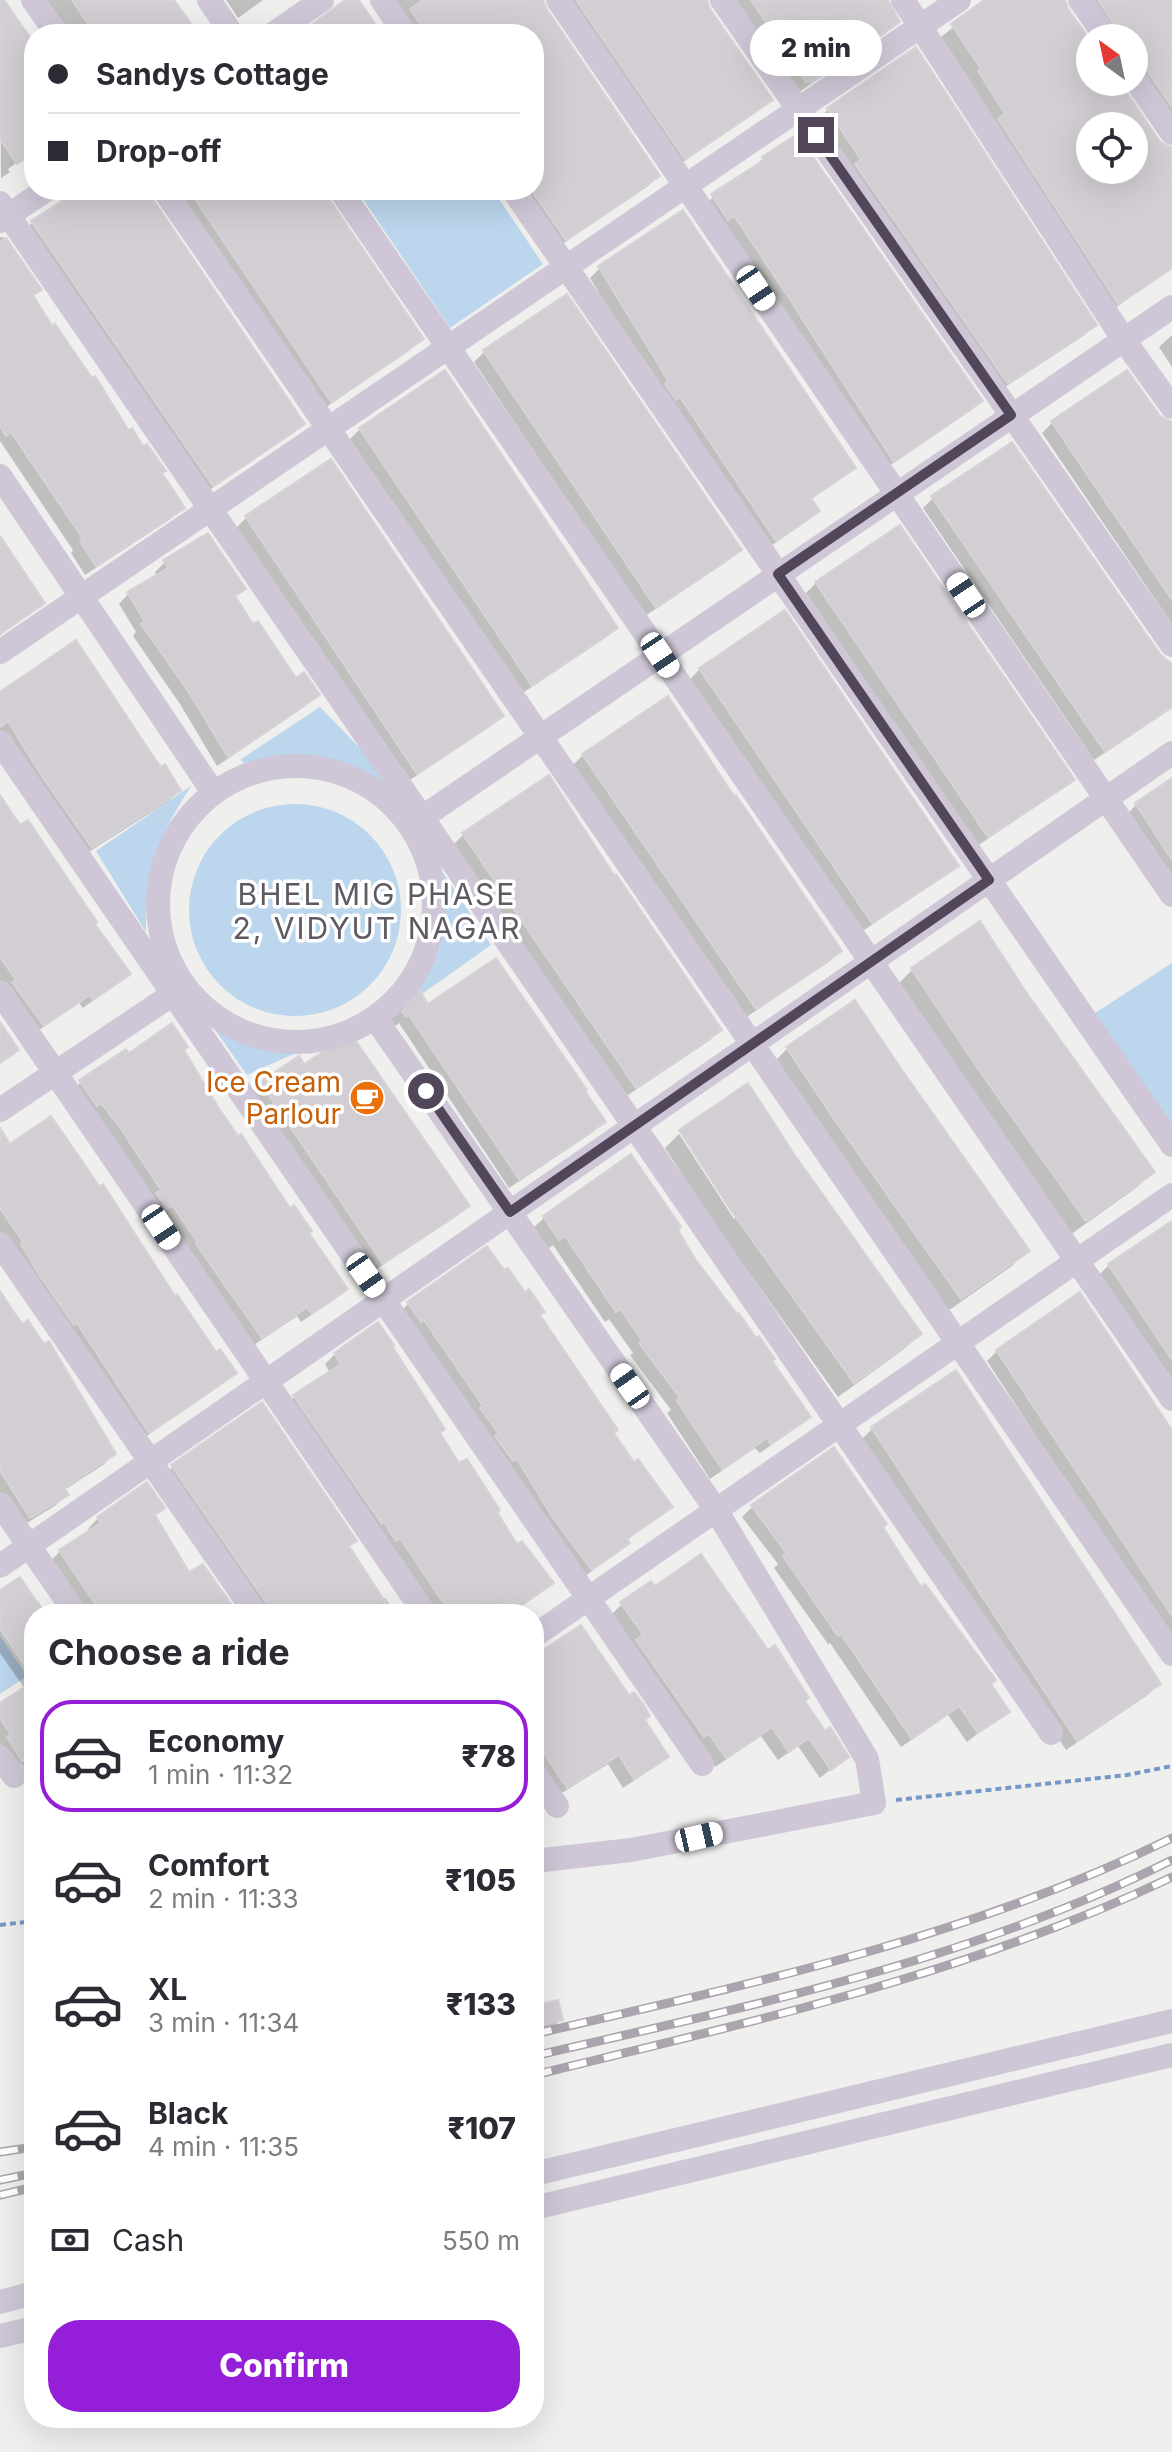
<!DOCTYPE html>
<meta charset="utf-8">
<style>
:root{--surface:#fff;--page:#f2f2f3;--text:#2b2b33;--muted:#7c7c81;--line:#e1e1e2;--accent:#951fd8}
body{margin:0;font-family:Inter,sans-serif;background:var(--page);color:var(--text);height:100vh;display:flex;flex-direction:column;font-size:30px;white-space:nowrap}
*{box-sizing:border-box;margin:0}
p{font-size:26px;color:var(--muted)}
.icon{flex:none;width:44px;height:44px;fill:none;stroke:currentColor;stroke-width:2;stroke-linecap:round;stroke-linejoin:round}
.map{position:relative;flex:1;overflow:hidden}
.side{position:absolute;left:24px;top:1604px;width:520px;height:824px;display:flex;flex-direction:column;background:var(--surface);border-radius:32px;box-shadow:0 8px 32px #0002}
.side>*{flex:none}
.guide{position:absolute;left:24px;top:24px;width:520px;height:176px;border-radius:32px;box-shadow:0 8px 32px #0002;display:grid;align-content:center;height:176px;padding:0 24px;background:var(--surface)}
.needle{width:52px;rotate:327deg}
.fabs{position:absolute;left:1076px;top:24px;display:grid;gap:16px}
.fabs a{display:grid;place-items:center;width:72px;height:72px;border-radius:50%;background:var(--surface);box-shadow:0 8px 32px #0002;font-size:40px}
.end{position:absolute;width:36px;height:36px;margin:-18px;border:10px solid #51465a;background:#fff;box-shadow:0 0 0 4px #fff}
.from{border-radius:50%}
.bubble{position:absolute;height:56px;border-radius:28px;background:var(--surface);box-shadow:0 8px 32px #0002;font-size:26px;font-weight:800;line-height:56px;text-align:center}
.car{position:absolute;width:24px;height:48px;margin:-24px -12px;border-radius:10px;box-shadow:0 0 6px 2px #0007;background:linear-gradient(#fff 24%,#345 0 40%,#fff 0 76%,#345 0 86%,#fff 0)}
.guide b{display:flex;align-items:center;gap:28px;height:76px;font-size:30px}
.guide b+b{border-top:2px solid var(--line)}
.guide i{width:20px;height:20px;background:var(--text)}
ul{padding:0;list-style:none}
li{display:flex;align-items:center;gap:24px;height:112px;margin:0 16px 12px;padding:0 8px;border:4px solid transparent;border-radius:32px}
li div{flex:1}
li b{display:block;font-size:30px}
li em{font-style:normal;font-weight:800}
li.selected{border-color:var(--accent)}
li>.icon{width:72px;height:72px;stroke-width:1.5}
h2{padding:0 24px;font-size:36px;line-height:96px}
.pay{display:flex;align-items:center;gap:20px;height:88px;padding:0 24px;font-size:30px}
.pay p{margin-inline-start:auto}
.cta{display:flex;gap:16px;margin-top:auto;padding:16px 24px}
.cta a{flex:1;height:92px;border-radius:32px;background:var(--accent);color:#fff;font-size:32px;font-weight:800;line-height:92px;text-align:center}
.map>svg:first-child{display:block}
</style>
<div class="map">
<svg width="1172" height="2452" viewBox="0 0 1172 2452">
<rect width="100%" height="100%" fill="#eff0ed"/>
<!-- green -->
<path fill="#bcd6ed" d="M357,190H493L543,264L450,328Z
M320,707L389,778L387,783L382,785C332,757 304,758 250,764L242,762L241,759Z
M191,786C157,840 145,867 146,932L96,851Z
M189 910a106 106 0 1 1 212 0a106 106 0 1 1-212 0Z
M442,871L491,945L408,1004L440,948L445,895Z
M1172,963V1125L1095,1013Z
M213,1027C247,1048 258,1050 298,1052L247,1075Z
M0,1636L27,1676L0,1694Z"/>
<!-- shadow -->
<path fill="#0003" fill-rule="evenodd" d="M0,0L34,46V150L8,169L10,172L1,178Z
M44,0H172L195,34H68Z
M226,0H263L238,18Z
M390,0H543L544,9L658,176L648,186L555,249L516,190H534V34H412Z
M559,0H707L708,9L771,99L761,109L674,168Z
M732,0H887L897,22L886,33L799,92Z
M987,0H1063L1066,9L1090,43V82H1119L1159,144L1172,148V269L1106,314L968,84L970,81L941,37ZM1090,126H1134V170H1090Z
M1077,0H1172V134L1134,82V38H1106Z
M828,109L1094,325L1083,336L996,393L818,120Z
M764,158L981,400L971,410L883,470L702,206Z
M83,190H144L302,424L292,434L202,495L22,233L32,223Z
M171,190H322L422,339L410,350L319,412Z
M0,237H3L39,290L32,297L52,329L182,508L172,518L85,575L71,553L73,550L0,441Z
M600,268L853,467L843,477L810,500L817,511L807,521L765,550L653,382L590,278Z
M1172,335V367L1159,347Z
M484,352L739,550L729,560L645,616L474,362Z
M1127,373L1158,417L1172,423V624L1042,433L1052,423Z
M360,429L616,627L605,638L521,694L350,439Z
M933,498L1158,655L1172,668V708L1094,760L923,508Z
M246,518L501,716L491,726L407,782L236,528Z
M0,547L42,603L0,635Z
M165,562L243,588L234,598L253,627L296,680L317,695L307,705L217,766L180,704L133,636L136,632L119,604L129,593L157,576L155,572Z
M816,583L1072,779L1062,789L977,846L806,593Z
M700,669L956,865L946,875L861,932L690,679Z
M0,695L149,754L179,791L169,801L81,857L0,733Z
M583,755L733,799L840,951L830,961L745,1018L573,765Z
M1172,780V883L1126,815L1136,805Z
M0,799L128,974L83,1008L79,1003L33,1034L0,981Z
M464,834L720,1030L710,1040L625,1097L454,844Z
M912,970L1025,993L1152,1172L1137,1187L1070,1235L897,985Z
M397,1003L427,1006L583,1091L603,1122L593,1132L509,1188L399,1023L395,1026L387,1013Z
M788,1048L1027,1250L1012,1266L945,1313L772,1064Z
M182,1050L217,1108L345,1289L335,1299L301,1322L297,1316L251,1347L71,1092L81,1082L128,1056Z
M261,1084L467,1206L457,1216L372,1272L251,1094Z
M748,1086L793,1155L920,1334L904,1349L838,1397L715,1225L665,1148L679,1134L734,1219L738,1216L680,1132Z
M0,1144L10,1146L174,1299L215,1354L234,1373L224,1383L138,1442L0,1233Z
M630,1157L694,1260L808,1417L797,1427L760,1453L755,1448L710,1479L667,1413L671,1410L630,1355L633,1353L609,1319L605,1322L553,1245L548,1249L533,1228L544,1218Z
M1172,1223V1387L1099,1275L1109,1265Z
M0,1298L114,1454L103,1465L64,1490L66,1495L56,1505L19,1528L0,1497Z
M409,1303L538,1315L612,1433L634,1465L670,1507L626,1541L627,1543L617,1553L581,1579L399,1313Z
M389,1347L458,1466L516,1547L551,1583L510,1614H433L285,1406L295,1396L330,1373L325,1364L335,1354Z
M997,1351L1172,1436V1644L987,1361Z
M955,1373L1159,1684L1149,1694L1066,1750L862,1439L872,1429Z
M833,1450L920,1590L1007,1711L967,1742L948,1715L901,1747L830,1643L828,1644L774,1568L778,1564L742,1517L752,1507Z
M173,1467L348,1547L382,1600L385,1598L396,1614H245L155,1484Z
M162,1508L153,1517L189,1575L235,1614H84L50,1562L60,1551L90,1532L88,1529L98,1518Z
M0,1592L35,1603L38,1601L46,1614H34V1785L21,1764L11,1770L0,1743V1705L25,1689L0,1653Z
M622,1604L767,1653L825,1733L846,1757L820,1778L798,1746L778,1760L761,1736L715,1767L612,1614Z
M534,1658L643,1721L666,1756L656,1766L623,1788L608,1764L557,1796L534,1761Z
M539,1985L543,2006L561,2019L540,2040L534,2041V1987Z"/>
<!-- building -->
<path fill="#d3cdd4" stroke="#d7d1d8" stroke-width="2" fill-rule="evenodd" d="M0,0H4L34,43V153L17,164L0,139Z
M72,0H174L199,34H95Z
M345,0H359L382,34H299Z
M423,0H543L546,8L660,176L566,240L534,194V34H427L410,9Z
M576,0H707L710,9L773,100L685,159Z
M751,0H888L900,22L811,83L809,80L806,82Z
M984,0H1065L1068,9L1090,40V82H1120L1160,142L1172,148V268L1118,304L998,119L1005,114L978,71L981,69L951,24ZM1090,126H1134V170H1090Z
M1098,0H1172V107L1146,69L1134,63V38H1123Z
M916,47L1097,325L1008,384L855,164L861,160L827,108Z
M797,134L983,401L894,462L783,289L734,216L728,220L711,194L764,160L762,157Z
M79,190H148L152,198L305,424L213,486L31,221Z
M189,190H323L424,339L331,402Z
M683,210L856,468L811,498L820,511L776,541L680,397L676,400L665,384L668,382L663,372L598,266Z
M6,238L42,290L33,295L52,326L55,324L92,378L95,376L129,431L132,428L143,446L147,444L166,471L162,473L185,508L96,566L80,541L83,539L11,432L6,436L0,426V242Z
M567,294L742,550L656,608L483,350Z
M445,370L618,628L532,686L359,428Z
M1127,370L1160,416L1172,422V600L1051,421Z
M1012,442L1160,654L1172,664V707L1105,752L931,496Z
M331,459L504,716L417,774L245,516Z
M900,525L1075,780L988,837L815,582Z
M208,533L246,589L235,596L253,624L258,621L296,678L304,672L320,695L228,757L190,694L141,624L145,622L127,592L168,568L163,560Z
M0,536L45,603L0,634Z
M785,610L959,866L872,923L699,668Z
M76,640L151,753L161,767L165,764L181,791L92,848L39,772L8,721L0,727V692Z
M668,696L734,796L736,795L842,951L756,1009L582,754Z
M549,775L614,875L616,874L722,1030L636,1088L462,833Z
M1172,778V860L1135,803Z
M0,795L20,825L28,820L97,922L95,924L131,974L93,1000L90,995L44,1026L12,982L16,980L0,957Z
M980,921L1026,992L1155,1172L1086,1221L976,1066L911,968Z
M496,958L587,1090L585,1091L606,1122L519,1179L409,1015L406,1017L395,1001L417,987L428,1004Z
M855,1000L902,1070L1030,1251L961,1299L838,1125L786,1047Z
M0,1022L19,1050L0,1063Z
M172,1023L188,1047L184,1050L218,1107L238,1136L241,1134L290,1208L294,1205L312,1231L309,1233L348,1289L312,1314L307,1307L262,1338L196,1244L198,1243L172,1205L167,1209L156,1193L161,1190L121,1129L101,1103L97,1106L79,1080L126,1049L129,1053Z
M351,1034L470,1206L383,1264L260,1082L299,1056L304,1064Z
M748,1083L794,1154L922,1334L854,1383L730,1209L679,1130Z
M51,1116L100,1187L103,1184L175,1296L177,1294L216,1352L220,1349L237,1373L149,1433L77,1323L74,1325L38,1273L21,1244L23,1242L0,1208V1128L10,1144Z
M631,1154L681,1227L678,1230L695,1259L737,1314L739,1313L756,1338L759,1336L775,1359L772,1361L811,1417L771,1444L767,1438L722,1469L677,1401L680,1398L639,1343L642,1341L621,1309L616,1312L565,1236L559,1240L543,1216Z
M1172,1221V1360L1108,1264Z
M487,1246L504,1270L508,1268L525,1292L529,1289L545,1312L540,1315L618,1430L614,1433L634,1462L638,1459L673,1507L627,1539L630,1543L592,1570L553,1518L517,1459L513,1461L495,1436L499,1434L480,1408L483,1406L424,1320L421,1322L407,1302Z
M0,1291L22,1324L28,1320L44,1344L49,1341L116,1454L64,1488L69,1495L30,1518L0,1470Z
M1080,1292L1172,1430V1616L996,1350Z
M378,1322L394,1345L392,1346L445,1429L440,1433L459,1463L467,1459L500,1510L497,1512L517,1544L522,1541L554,1583L509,1614H451L400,1538L396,1541L384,1522L382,1524L293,1395L341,1364L334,1353Z
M956,1370L1161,1684L1077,1741L871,1427Z
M262,1402L357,1541L349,1546L393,1614H271L268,1605L171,1465Z
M834,1447L887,1524L883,1527L921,1587L925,1584L996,1680L991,1684L1010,1712L978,1733L959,1706L912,1739L841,1634L838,1636L783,1556L787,1554L751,1505Z
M147,1482L165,1508L155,1515L189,1572L203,1564L238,1614H102L59,1550L101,1523L97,1517Z
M701,1554L768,1650L775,1645L809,1698L805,1701L825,1731L830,1727L849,1757L831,1770L809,1738L789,1752L772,1727L726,1758L709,1734L704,1737L636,1640L643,1635L620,1602L651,1581L655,1586Z
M20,1577L45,1614H34V1678L0,1629V1590Z
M581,1625L629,1695L634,1692L644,1705L650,1716L645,1720L669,1757L634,1779L619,1755L567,1788L534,1738V1656Z
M34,1681V1754L22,1761L7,1737L11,1735L0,1718V1703Z
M558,2000L563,2020L534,2027V2006Z"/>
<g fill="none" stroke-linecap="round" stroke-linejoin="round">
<!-- path -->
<path stroke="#7598c9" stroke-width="4" stroke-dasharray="6 4" stroke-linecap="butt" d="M896,1800L1127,1775L1172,1766
M0,1925L34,1921"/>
<!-- minor -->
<path stroke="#cfc7d7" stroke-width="24" d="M33,0L57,34
M209,0L232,34
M382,0L405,34
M558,0L1172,895
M722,0L1172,645
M903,0L1124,340L1172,407
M1080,0L1107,38
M273,34L322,0
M1134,78L1172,133
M164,190L1172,1654
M340,190L1172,1399
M513,190L1172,1145
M0,203L1051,1733
M0,221L46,190
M0,476L213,792
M0,652L959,0
M0,742L702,1764
M158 904a138 138 0 1 1 276 0a138 138 0 1 1-276 0Z
M411,825L1172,307
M0,992L425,1614
M375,1018L716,1510L867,1759L874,1803L631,1850L534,1861
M0,1110L182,988
M0,1244L256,1614
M0,1504L76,1614
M0,1566L1172,753
M534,1636L1172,1195
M0,1757L14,1776
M534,1773L557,1806
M534,2174L1172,2021
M534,2208L1172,2055
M0,2302L34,2293
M0,2336L34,2328"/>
<defs>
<path id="rail" d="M534,2034C751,1984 970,1937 1172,1838
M534,2056C750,2006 973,1960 1172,1860
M534,2075C750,2022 970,1974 1172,1877
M0,2152L34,2147
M0,2180L34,2173
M0,2195L34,2187"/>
</defs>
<!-- rail casing -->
<use href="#rail" stroke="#aba4ae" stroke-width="9"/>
<!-- rail -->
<use href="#rail" stroke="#fff" stroke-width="6" stroke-dasharray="18" stroke-linecap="butt"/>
</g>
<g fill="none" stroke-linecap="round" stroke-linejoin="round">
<!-- route -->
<path stroke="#51465a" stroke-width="10" d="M426,1091L510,1212L989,880L778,574L1011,415L816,135"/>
</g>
<!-- icons -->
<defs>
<symbol id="cafe-disc" viewBox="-11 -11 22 22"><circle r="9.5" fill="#e8710a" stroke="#fff"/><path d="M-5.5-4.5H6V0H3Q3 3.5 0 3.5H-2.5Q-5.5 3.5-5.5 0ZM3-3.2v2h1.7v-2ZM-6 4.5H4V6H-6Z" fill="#fff"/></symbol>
</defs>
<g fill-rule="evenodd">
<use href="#cafe-disc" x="347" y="1078" width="40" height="40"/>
</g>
<g text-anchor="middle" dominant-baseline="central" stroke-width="7" stroke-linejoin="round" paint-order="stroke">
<!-- food labels -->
<g font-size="28" fill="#c56008" stroke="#fff" text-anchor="end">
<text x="341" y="1082">Ice Cream<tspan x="341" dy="32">Parlour</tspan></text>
</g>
<!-- neighbourhood labels -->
<g font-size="30" letter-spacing="2" fill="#5f5a62" stroke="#fff">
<text x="377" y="894">BHEL MIG PHASE<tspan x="377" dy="34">2, VIDYUT NAGAR</tspan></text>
</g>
</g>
</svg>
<div class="fabs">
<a><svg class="needle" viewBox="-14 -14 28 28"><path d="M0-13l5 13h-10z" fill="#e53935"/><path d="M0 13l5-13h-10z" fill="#7c7c81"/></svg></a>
<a><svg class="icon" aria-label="locate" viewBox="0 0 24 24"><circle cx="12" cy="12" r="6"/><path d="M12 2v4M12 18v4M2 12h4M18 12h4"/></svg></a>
</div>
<i class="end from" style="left:426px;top:1091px"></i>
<i class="end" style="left:816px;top:135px"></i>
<div class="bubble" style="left:750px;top:20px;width:132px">2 min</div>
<i class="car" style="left:756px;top:288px;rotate:146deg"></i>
<i class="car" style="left:966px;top:595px;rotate:326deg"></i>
<i class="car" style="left:660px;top:655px;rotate:146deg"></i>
<i class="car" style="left:161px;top:1227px;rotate:146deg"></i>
<i class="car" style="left:366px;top:1275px;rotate:145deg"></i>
<i class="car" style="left:630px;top:1386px;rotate:325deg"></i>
<i class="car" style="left:699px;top:1837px;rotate:77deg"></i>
<div class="guide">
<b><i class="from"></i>Sandys Cottage</b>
<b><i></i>Drop-off</b>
</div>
<section class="side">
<h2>Choose a ride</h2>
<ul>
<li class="selected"><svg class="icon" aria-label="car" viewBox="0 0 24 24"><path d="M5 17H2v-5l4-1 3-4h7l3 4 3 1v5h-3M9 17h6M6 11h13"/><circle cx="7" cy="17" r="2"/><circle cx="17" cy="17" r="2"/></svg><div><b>Economy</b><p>1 min · 11:32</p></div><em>₹78</em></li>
<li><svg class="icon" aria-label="car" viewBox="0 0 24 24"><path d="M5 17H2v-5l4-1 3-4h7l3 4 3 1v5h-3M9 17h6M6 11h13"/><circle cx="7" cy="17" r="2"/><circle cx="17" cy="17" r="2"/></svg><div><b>Comfort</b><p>2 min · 11:33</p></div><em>₹105</em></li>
<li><svg class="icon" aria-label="car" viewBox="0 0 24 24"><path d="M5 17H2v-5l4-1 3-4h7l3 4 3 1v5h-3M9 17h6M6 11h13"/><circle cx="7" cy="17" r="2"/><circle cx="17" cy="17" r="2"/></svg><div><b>XL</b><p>3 min · 11:34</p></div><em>₹133</em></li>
<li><svg class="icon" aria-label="car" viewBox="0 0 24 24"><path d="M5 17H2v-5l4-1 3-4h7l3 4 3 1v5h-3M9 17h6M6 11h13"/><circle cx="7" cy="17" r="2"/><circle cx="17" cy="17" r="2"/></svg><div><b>Black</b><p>4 min · 11:35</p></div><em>₹107</em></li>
</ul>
<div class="pay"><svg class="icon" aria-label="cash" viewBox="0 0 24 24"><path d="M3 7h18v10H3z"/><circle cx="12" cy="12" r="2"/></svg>Cash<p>550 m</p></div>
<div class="cta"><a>Confirm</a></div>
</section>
</div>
